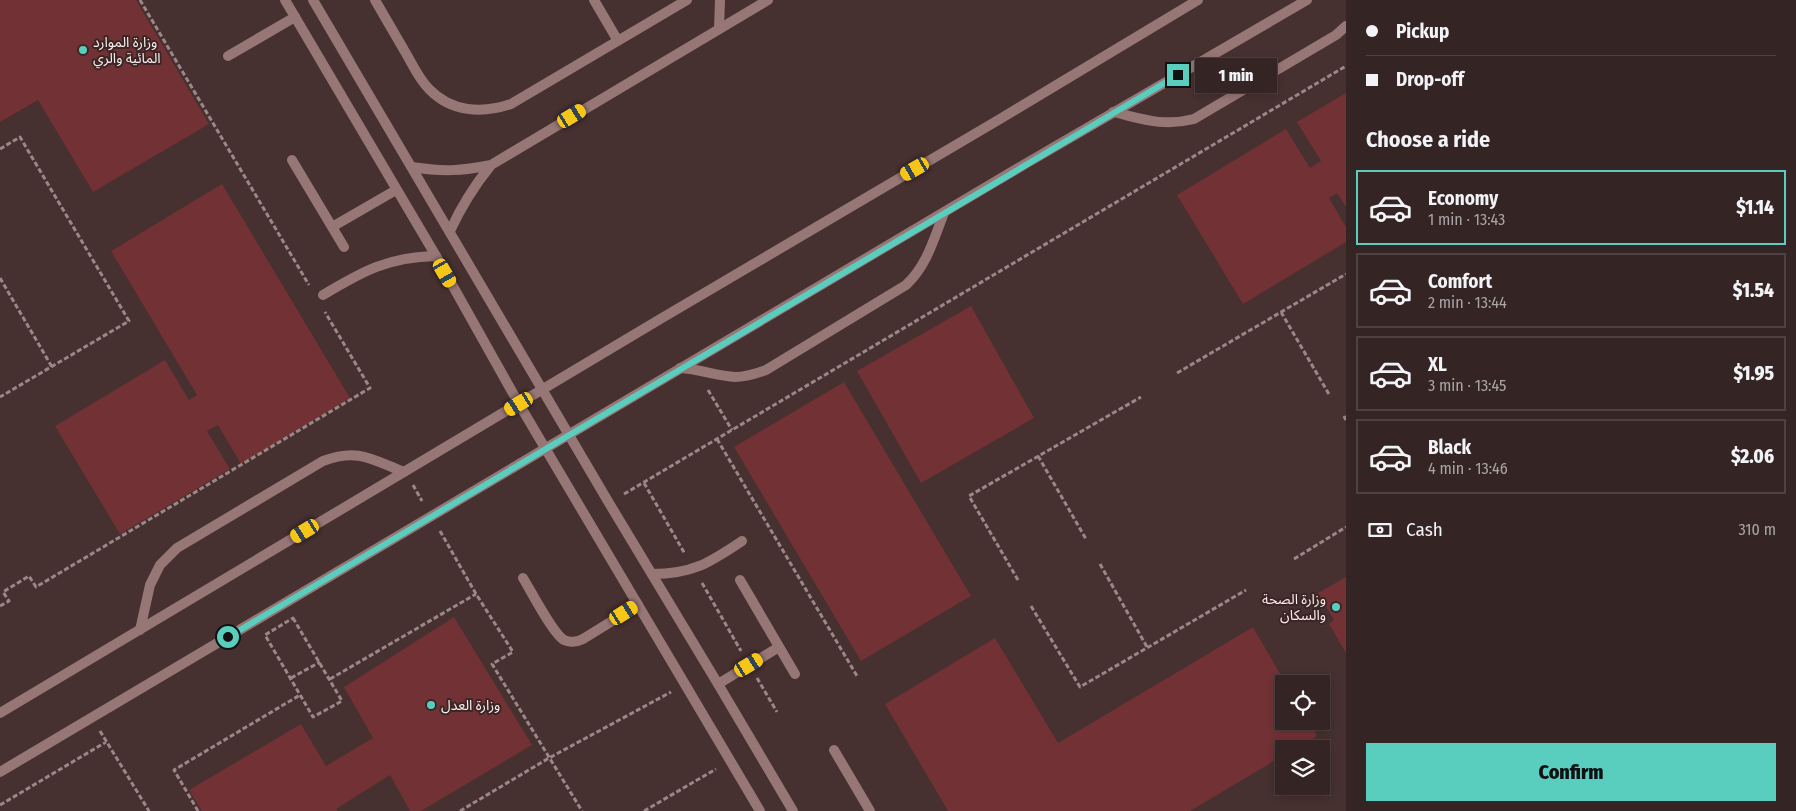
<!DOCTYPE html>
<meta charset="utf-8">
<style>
:root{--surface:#342424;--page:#3f3031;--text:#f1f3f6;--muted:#a9a4a6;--line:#4e4141;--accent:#59cebf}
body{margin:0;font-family:"Fira Sans Condensed","Noto Sans Arabic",sans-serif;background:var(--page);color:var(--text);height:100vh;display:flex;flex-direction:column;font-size:19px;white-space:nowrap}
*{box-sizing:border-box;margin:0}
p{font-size:16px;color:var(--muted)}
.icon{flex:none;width:28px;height:28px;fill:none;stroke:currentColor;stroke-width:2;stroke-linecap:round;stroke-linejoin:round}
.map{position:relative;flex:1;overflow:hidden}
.drawer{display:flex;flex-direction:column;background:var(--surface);width:450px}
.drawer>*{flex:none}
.banner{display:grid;align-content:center;height:110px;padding:0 20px;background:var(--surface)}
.buttons{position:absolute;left:1275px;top:675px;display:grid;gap:10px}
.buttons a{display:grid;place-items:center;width:55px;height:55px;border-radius:0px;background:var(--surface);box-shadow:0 2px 8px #0003,0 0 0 1px var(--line);font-size:25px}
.end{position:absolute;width:22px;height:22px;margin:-11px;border:6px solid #59cebf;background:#111;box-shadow:0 0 0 2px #111}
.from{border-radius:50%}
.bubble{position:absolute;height:35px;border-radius:0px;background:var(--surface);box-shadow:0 2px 8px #0003,0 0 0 1px var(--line);font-size:16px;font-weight:800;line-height:35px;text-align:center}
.car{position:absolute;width:15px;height:30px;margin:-15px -8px;border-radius:6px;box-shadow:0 0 4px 1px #0007;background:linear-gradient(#f5c518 24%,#345 0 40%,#f5c518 0 76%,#345 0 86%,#f5c518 0)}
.banner b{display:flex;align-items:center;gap:18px;height:48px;font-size:19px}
.banner b+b{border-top:1px solid var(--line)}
.banner i{width:12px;height:12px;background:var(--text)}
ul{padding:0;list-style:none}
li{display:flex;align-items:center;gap:15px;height:75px;margin:0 10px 8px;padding:0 10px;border:2px solid var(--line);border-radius:0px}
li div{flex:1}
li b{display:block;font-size:19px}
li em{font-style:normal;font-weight:800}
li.current{border-color:var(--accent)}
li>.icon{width:45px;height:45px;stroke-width:1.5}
h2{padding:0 20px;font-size:22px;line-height:60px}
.pay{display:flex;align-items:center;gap:12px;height:55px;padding:0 20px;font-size:19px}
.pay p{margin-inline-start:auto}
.primary-button{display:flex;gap:10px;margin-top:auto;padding:10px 20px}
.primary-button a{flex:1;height:58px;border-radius:0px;background:var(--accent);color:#111;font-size:20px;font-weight:800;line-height:58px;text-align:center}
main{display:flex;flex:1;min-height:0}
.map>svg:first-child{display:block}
</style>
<main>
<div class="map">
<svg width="1346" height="811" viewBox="0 0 1346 811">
<rect width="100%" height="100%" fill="#463030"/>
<!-- building -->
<path fill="#723134" d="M0,0H136L209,124L93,192L38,100L0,122Z
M1346,93V207L1337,193L1329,198L1346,227V242L1243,304L1177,195L1286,129L1310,168L1321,161L1297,122Z
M222,184L350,398L241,464L218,425L207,431L230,469L120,534L55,426L165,360L189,400L197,395L111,251Z
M971,306L1034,418L921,483L857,371Z
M844,382L971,596L861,661L734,447Z
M1346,577V653L1329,624L1334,620L1318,593Z
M454,617L532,745L421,811H410L390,775L336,809L338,811H202L189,790L301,724L326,766L373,738L344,687Z
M1253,627L1286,684H1284V721H1308L1317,736L1295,749H1284V755L1190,811H948L885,704L995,638L1058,743Z"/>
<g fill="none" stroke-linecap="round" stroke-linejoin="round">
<!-- path -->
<path stroke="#9a8787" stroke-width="3" stroke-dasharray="5 2.5" stroke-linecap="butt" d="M140,0L309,285
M0,149L20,137L129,321L0,397
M0,278L52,367
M1281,312L1330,396
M1177,373L1346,274
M708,390L732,430
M1344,416L1346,420
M717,439L857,676
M1038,456L1086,539
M644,483L685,554
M413,485L422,501
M624,494L1346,66
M440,531L476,594L513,652L492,664L582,811
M1294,559L1346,527
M1100,564L1147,647
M1018,580L969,496L1141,397
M702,583L741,651
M0,606L9,601L3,592L29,576L36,587L370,388L325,312
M1031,606L1080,687L1246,590
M293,618L342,701L313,717L265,635Z
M291,678L320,662
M757,678L777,712
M330,679L476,594
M100,731L149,811
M0,805L106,742
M198,811L174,770L300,695
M460,811L549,758L671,692
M644,811L716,769"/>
<!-- service -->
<path stroke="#977676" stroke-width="10" d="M375,0C385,17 394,33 404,50C412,63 418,78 429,89C451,112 482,114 511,104L687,0
M594,0L618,41
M719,29L720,0
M228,56L295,17
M1113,112C1143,119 1163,127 1194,119L1336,35L1346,26
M292,160L344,247
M332,227L396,190
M323,295C363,271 388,257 436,256
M680,368C699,369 717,376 735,377C746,377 755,374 766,370L906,285C927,266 934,238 944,213
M652,574C693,574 709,563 742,541
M523,578C531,591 553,634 564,640C571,643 577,642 583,639L638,605
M740,580L795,674
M140,630L150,585L160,565L177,548L323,461C358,448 371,459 404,472
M718,684L779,647
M834,750L870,811"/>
<!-- minor -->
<path stroke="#977676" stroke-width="10" d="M285,0L436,256L519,404L760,811
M313,0L609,503L718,684L793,811
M412,167C443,172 461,171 491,165L768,0
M450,231C461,207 474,186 491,165
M0,713L662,318L1000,119L1198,0
M0,772L1025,164L1307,0"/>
</g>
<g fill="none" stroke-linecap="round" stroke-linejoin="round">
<!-- route -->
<path stroke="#59cebf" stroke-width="6" d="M228,637L1178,75"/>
</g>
<!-- markers -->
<g fill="#59cebf" stroke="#3b2626" stroke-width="2">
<circle cx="83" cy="50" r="5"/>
<circle cx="1336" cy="607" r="5"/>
<circle cx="431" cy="705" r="5"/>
</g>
<g text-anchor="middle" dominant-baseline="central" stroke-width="4" stroke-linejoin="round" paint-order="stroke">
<!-- poi labels -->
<g font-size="14" fill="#fdeded" stroke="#3b2626" text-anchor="start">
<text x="93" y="42">وزارة الموارد<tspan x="93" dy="16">المائية والري</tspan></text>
<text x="1326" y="599" text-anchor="end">وزارة الصحة<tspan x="1326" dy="16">والسكان</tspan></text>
<text x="441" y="705">وزارة العدل</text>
</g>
</g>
</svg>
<div class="buttons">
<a><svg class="icon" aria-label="locate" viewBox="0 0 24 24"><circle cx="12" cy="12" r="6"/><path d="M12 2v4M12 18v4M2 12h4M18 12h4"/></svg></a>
<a><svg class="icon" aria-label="layers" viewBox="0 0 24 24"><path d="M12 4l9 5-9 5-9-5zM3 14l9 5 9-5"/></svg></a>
</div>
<i class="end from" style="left:228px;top:637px"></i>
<i class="end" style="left:1178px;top:75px"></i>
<div class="bubble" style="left:1195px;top:58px;width:82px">1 min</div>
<i class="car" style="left:572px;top:116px;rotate:59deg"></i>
<i class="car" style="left:915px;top:169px;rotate:240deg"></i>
<i class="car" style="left:445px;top:273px;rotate:150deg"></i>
<i class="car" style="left:519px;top:404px;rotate:239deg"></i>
<i class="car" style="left:305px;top:531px;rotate:239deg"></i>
<i class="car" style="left:624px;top:613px;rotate:58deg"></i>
<i class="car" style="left:749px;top:665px;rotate:59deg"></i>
</div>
<section class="drawer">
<div class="banner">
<b><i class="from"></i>Pickup</b>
<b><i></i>Drop-off</b>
</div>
<h2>Choose a ride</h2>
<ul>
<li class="current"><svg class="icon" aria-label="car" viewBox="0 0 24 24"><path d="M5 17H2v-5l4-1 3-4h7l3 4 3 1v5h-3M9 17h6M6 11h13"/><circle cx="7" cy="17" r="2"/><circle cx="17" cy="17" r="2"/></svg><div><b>Economy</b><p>1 min · 13:43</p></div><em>$1.14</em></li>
<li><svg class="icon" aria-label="car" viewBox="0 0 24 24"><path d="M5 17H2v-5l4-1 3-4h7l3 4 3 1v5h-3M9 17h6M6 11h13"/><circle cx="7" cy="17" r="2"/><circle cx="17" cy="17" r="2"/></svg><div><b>Comfort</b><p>2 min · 13:44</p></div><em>$1.54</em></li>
<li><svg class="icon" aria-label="car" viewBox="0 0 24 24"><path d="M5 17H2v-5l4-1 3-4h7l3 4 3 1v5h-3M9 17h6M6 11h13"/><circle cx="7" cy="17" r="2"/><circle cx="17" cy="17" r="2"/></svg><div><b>XL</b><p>3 min · 13:45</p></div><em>$1.95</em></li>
<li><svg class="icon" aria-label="car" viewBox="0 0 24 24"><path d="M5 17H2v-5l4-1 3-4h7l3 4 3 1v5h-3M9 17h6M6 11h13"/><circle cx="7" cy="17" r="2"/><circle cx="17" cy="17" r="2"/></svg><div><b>Black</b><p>4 min · 13:46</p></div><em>$2.06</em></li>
</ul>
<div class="pay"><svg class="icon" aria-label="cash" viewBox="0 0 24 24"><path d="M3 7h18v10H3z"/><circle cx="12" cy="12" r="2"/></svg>Cash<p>310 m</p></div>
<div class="primary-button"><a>Confirm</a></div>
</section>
</main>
